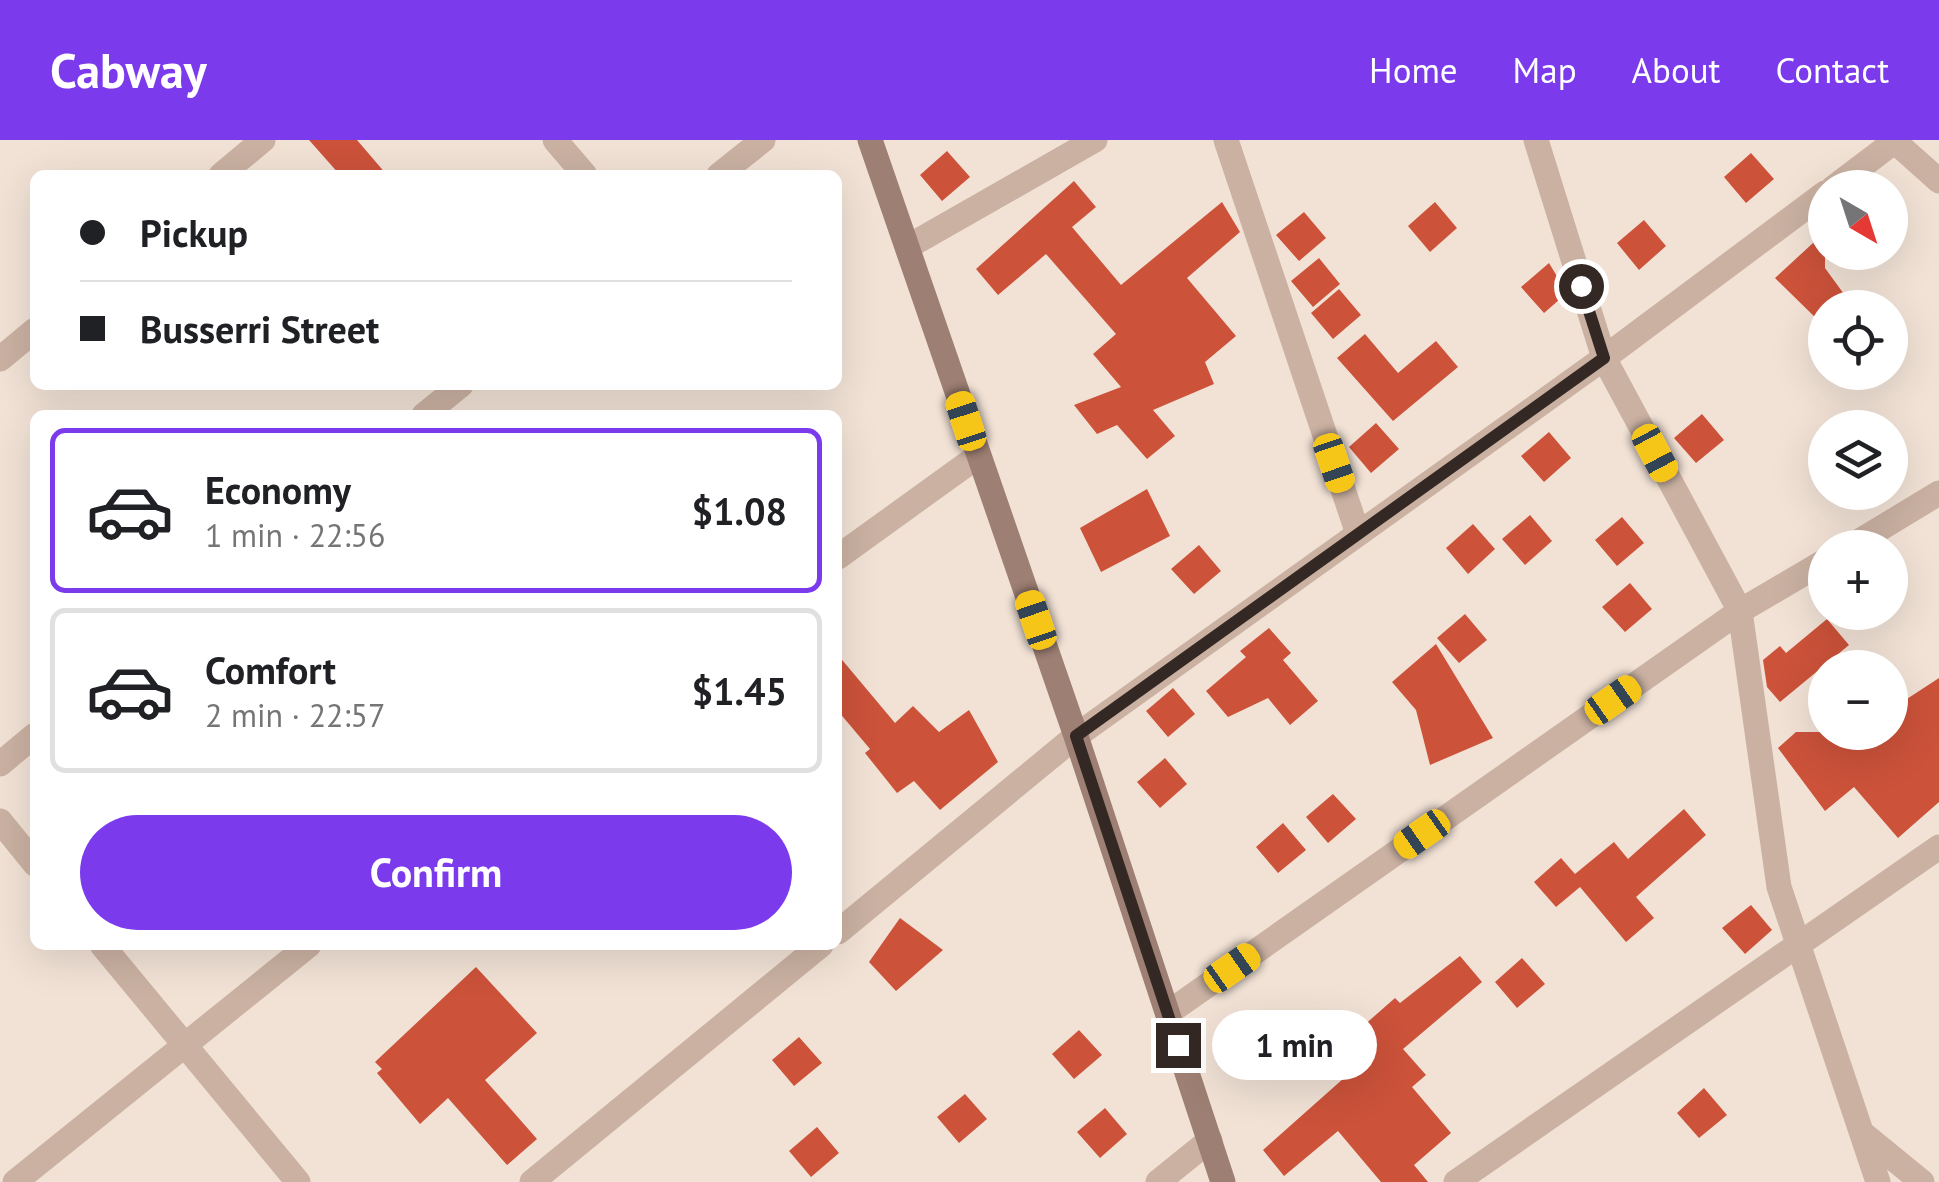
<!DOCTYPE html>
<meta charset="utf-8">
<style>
:root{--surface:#fff;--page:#f2f2f2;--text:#202124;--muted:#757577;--line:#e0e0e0;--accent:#7c3aed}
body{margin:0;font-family:"PT Sans",sans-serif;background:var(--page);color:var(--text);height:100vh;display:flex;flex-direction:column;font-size:38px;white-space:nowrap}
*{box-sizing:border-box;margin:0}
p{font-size:32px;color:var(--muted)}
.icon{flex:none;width:55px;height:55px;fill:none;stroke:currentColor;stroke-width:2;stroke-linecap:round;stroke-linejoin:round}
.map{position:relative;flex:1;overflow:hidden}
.sheet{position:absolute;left:30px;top:270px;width:812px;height:540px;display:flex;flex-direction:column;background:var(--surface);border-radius:15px;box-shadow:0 10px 40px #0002}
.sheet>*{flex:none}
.hud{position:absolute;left:30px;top:30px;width:812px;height:220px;border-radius:15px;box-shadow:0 10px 40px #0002;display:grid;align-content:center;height:220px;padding:0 50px;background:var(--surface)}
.needle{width:65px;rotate:141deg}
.buttons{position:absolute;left:1808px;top:30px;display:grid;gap:20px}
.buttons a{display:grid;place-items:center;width:100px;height:100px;border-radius:50%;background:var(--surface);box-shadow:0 10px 40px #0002;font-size:50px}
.end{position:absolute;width:45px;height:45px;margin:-22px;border:12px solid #342824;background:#fff;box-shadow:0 0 0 5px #fff}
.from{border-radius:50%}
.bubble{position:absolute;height:70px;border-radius:35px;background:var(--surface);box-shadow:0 10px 40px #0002;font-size:32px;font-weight:600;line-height:70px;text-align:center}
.car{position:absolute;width:30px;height:60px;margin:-30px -15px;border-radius:12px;box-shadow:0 0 8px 2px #0007;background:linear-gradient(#f5c518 24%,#345 0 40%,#f5c518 0 76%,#345 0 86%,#f5c518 0)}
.hud b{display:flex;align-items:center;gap:35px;height:95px;font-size:38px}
.hud b+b{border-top:2px solid var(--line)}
.hud i{width:25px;height:25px;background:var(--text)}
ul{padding:18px 0 0;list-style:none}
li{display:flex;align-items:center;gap:30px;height:165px;margin:0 20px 15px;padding:0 30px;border:5px solid var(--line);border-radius:15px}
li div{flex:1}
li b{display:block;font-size:38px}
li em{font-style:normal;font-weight:600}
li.active{border-color:var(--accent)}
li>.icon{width:90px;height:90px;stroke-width:1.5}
.action{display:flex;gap:20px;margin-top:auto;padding:20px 50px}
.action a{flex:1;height:115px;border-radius:60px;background:var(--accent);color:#fff;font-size:40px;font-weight:600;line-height:115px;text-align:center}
header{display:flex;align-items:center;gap:60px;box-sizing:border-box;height:140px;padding:0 50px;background:var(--accent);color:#fff}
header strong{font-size:48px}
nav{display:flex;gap:55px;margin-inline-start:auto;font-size:35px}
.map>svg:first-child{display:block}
</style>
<header>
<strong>Cabway</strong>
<nav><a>Home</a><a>Map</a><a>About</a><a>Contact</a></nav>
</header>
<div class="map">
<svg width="1939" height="1042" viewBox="0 0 1939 1042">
<rect width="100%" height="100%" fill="#f2e2d6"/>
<!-- building -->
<path fill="#cc523a" d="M309,0H357L387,35H340Z
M947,11L970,37L942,61L920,35Z
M1751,13L1774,39L1746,63L1724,37Z
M1074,41L1096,67L1072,87L1121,145L1222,62L1240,92L1187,138L1236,196L1205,222L1214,244L1153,270L1175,296L1147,319L1117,285L1097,294L1074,265L1121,247L1093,214L1116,194L1046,114L998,155L976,129Z
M1435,62L1457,88L1430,112L1408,86Z
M1304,72L1326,98L1299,121L1276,95Z
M1644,80L1666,106L1639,130L1617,103Z
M1825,92V128L1849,161L1842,168H1825L1822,184L1775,138Z
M1319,118L1340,144L1313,167L1291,141Z
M1549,123L1567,153L1544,173L1521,147Z
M1339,149L1361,175L1333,199L1311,173Z
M1365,194L1398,233L1436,201L1458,227L1393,281L1337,218Z
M1702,274L1724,300L1696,323L1674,298Z
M1376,283L1399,309L1371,333L1349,307Z
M1549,292L1571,318L1544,342L1521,316Z
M1147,349L1170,396L1101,432L1080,388Z
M1530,375L1552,401L1525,425L1502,399Z
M1622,377L1644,403L1617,426L1595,400Z
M1473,384L1495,409L1468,434L1446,408Z
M1199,405L1221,431L1194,454L1171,429Z
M1630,443L1652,469L1625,492L1602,467Z
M1465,474L1487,500L1459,523L1437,498Z
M1827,479L1849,505L1780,562L1767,547L1763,520L1780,506L1786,513Z
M1269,488L1291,513L1283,520L1318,561L1290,585L1268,558L1228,577L1206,551L1246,517L1240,511Z
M1436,504L1493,598L1430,625L1416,570L1392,542Z
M838,515L895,583L913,566L939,592L969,570L998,622L940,670L914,641L897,653L865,613L870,609L838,571Z
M1939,538V662L1898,698L1854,647L1825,671L1778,608L1796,592H1890V570Z
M1173,548L1195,574L1168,597L1146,571Z
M1165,618L1187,644L1160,668L1137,642Z
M1333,654L1356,679L1328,703L1306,677Z
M1684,669L1706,695L1636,757L1654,778L1626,802L1580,747L1556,767L1534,742L1561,718L1575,734L1614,702L1628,719Z
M1283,683L1306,710L1278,733L1256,707Z
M1751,765L1772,790L1745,814L1722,788Z
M900,778L943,810L896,851L869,822Z
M1460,816L1482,842L1403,909L1426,935L1412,947L1451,993L1414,1025L1428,1042H1381L1338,991L1284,1036L1263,1010L1344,938L1321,911L1348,887L1354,894L1395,858L1400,863Z
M1522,818L1545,844L1517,868L1495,842Z
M476,827L537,893L485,940L537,999L507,1025L448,958L420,984L377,933L382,929L375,922Z
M1079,890L1102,915L1074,939L1052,914Z
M799,897L822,923L794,946L772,920Z
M1704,948L1727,975L1699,998L1677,973Z
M965,954L987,979L959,1003L937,977Z
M1105,968L1127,994L1100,1018L1077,992Z
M817,987L839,1013L811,1037L789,1011Z"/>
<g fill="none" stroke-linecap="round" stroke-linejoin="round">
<!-- minor -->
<path stroke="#cab1a2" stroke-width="25" d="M555,0L585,35
M1226,0L1358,394
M1536,0L1604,218L1740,471L1779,747L1878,1042
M221,35L263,0
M719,35L763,0
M1833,48L1895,1
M909,106L1095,0
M0,219L35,190
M424,275L461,245
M1848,408L1939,353
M838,417L978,316
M0,624L35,595
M0,681L35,724
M838,792L1076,596L1604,218L1825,53
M102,805L298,1042
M1168,873L1740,471L1825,421
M1862,993L1922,1042
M15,1042L309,805
M532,1042L821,805
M1158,1042L1210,1000
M1456,1042L1939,707"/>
<!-- tertiary -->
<path stroke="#cab1a2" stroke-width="25" d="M1893,0L1939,41"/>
<!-- secondary -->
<path stroke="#9d7f73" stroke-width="25" d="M870,0L1076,596L1223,1042"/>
</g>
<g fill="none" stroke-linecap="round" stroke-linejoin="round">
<!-- route -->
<path stroke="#342824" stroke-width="12" d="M1178,905L1076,596L1604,218L1581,146"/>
</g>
</svg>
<div class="buttons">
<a><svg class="needle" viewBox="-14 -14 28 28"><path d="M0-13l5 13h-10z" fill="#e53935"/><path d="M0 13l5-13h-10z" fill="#757577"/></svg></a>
<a><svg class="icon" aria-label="locate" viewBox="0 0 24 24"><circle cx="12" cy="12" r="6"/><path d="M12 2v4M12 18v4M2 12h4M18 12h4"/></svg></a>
<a><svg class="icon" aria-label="layers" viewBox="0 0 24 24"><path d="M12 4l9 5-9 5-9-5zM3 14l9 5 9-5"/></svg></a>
<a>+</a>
<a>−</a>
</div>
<i class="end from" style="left:1581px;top:146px"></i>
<i class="end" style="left:1178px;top:905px"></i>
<div class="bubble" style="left:1212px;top:870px;width:165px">1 min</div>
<i class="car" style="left:966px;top:281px;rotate:342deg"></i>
<i class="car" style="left:1655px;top:313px;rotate:152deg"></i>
<i class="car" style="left:1334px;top:323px;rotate:161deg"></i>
<i class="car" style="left:1036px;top:480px;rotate:341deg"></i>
<i class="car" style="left:1613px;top:560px;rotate:55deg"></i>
<i class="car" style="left:1422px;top:694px;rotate:235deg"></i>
<i class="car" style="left:1232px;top:828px;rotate:55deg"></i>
<div class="hud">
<b><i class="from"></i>Pickup</b>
<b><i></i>Busserri Street</b>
</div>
<section class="sheet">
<ul>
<li class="active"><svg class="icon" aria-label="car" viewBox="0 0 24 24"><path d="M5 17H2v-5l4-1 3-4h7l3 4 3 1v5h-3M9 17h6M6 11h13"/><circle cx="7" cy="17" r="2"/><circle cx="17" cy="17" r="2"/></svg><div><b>Economy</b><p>1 min · 22:56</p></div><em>$1.08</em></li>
<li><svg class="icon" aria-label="car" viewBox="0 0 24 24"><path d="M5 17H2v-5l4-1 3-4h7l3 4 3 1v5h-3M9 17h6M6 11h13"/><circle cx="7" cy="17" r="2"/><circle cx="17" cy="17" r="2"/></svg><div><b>Comfort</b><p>2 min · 22:57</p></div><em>$1.45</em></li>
</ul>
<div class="action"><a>Confirm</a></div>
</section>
</div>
